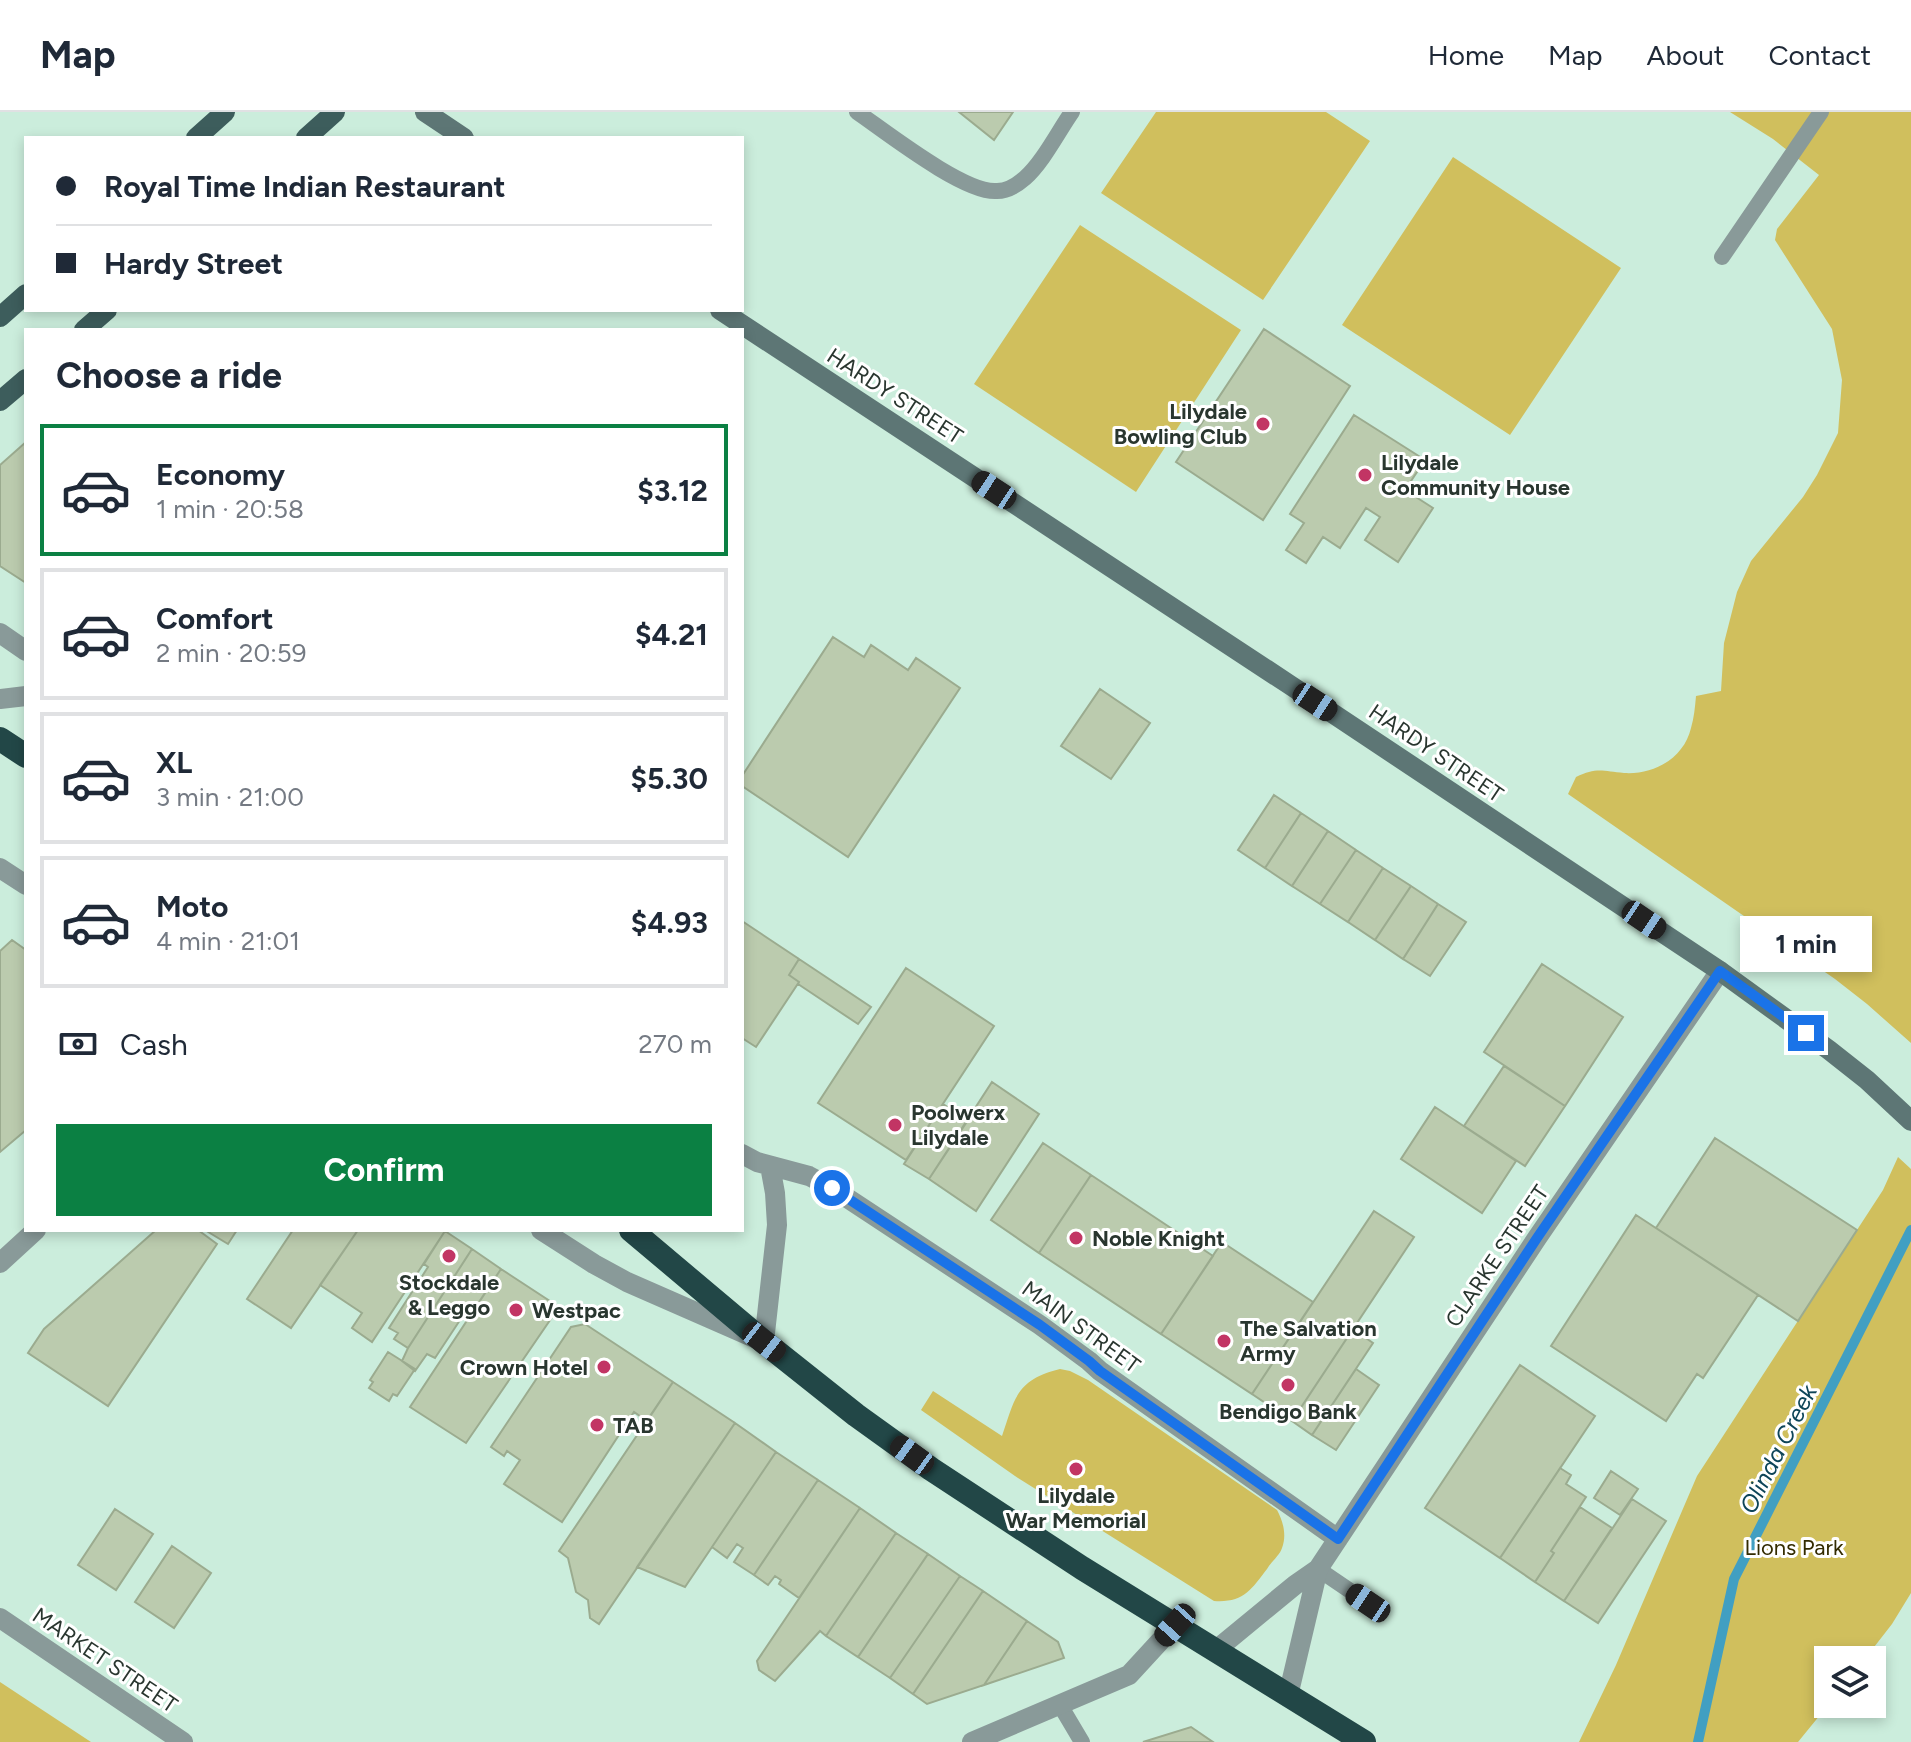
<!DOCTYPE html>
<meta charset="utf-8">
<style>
:root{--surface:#fff;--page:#f6f6f7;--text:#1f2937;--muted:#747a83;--line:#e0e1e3;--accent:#0b8043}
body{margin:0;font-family:Figtree,sans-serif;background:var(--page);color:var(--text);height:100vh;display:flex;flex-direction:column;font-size:30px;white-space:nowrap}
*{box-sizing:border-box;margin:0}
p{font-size:26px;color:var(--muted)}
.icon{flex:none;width:44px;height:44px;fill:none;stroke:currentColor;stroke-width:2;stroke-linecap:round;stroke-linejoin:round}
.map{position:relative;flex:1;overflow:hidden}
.panel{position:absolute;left:24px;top:216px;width:720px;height:904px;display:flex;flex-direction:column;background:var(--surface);border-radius:0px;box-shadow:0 4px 12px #0003}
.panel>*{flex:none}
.top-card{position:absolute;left:24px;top:24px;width:720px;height:176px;border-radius:0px;box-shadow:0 4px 12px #0003;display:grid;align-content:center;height:176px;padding:0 32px;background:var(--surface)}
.controls{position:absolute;left:1814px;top:1534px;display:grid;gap:16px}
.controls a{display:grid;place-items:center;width:72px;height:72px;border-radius:0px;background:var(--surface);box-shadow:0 4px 12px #0003;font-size:40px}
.end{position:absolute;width:36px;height:36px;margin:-18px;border:10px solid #1a73e8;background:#fff;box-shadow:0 0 0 4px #fff}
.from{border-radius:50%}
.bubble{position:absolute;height:56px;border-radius:0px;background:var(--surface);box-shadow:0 4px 12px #0003;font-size:26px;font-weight:700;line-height:56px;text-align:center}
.car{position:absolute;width:24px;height:48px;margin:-24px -12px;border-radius:10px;box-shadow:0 0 6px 2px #0007;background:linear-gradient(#222 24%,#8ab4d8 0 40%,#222 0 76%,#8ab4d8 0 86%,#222 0)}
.top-card b{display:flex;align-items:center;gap:28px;height:76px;font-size:30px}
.top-card b+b{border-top:2px solid var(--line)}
.top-card i{width:20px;height:20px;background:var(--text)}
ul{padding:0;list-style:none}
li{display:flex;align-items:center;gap:24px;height:132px;margin:0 16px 12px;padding:0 16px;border:4px solid var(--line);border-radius:0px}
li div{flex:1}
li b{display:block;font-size:30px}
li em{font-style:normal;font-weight:700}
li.active{border-color:var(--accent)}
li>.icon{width:72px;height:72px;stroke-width:1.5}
h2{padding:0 32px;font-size:36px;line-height:96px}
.pay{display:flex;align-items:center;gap:20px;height:88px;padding:0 32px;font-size:30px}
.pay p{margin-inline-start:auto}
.button{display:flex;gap:16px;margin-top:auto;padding:16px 32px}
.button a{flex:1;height:92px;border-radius:0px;background:var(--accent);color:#fff;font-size:32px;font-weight:700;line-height:92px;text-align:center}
header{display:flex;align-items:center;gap:48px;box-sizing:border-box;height:112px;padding:0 40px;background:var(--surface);border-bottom:2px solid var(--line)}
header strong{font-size:38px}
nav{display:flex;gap:44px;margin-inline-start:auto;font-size:28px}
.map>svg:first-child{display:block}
</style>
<header>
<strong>Map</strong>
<nav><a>Home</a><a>Map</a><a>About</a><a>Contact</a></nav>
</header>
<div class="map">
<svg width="1911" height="1630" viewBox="0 0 1911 1630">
<rect width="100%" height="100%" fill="#cbeddc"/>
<!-- green -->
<path fill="#d0bf5d" d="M1156,0H1326L1370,29L1263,188L1101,81Z
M1730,0H1911V931L1867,892L1835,867L1568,682L1576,665C1596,655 1603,659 1624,661C1654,663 1684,646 1691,616C1694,606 1695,595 1696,584L1721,579L1724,531L1737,480L1751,449L1803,385L1817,363L1838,321L1842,268L1832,217L1775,128L1777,117L1819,63L1773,27Z
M1453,45L1621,156L1510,323L1342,213Z
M1080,113L1241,218L1136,380L974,272Z
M1898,1045L1911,1057V1481L1892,1512L1864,1548H1828L1829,1592L1798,1630H1579L1616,1553L1697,1364L1883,1078Z
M1060,1257L1070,1259L1088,1268L1277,1398C1283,1409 1287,1423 1282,1436C1280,1443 1271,1450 1267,1457C1251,1478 1243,1491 1214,1489L1015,1364L921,1298L933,1279L1002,1324C1015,1286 1016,1268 1060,1257Z
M0,1570L91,1630H0Z"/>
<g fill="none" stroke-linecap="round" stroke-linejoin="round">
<!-- stream -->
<path stroke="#419fc2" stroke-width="10" d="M1698,1630L1734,1467L1911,1118"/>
</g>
<!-- building -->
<path fill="#bbcbae" stroke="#9bab8f" stroke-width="2" d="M959,0H1013L994,28Z
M1264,217L1350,274L1263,408L1176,350Z
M1354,303L1425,348L1405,378L1433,396L1398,450L1365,428L1380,405L1366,396L1340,436L1323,425L1306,451L1286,438L1304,411L1290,402Z
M26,330V471L0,454V353Z
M833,525L864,545L871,533L908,558L916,546L960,576L848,745L742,674V664Z
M1100,577L1150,611L1111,667L1061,634Z
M1274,683L1301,701L1265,756L1238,738Z
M1301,701L1328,719L1292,774L1265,756Z
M1328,719L1356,738L1320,792L1292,774Z
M1356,738L1383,756L1348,810L1320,792Z
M1383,756L1411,774L1375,828L1348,810Z
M1411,774L1438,792L1403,847L1375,828Z
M1438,792L1466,810L1430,864L1403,847Z
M742,809L799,847L789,863L799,870L756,935L742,926Z
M12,828L26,838V1018L0,1040V839Z
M799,847L871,895L858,912L798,872L799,870L789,863Z
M1542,852L1623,905L1565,994L1484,940Z
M906,856L994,914L906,1048L818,991Z
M1504,954L1565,994L1525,1054L1464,1014Z
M992,970L1039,1002L976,1099L929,1067Z
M943,992L968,1008L929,1067L904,1052Z
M1435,995L1516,1049L1482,1101L1401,1047Z
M1715,1026L1857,1118L1798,1209L1656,1116Z
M1043,1031L1091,1063L1039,1141L991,1108Z
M1091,1063L1213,1144L1161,1222L1039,1141Z
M1374,1099L1414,1125L1292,1309L1252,1282Z
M1636,1103L1758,1183L1703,1266L1697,1262L1666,1309L1551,1234Z
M156,1118H198L217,1132L108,1294L28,1241L44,1217Z
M205,1118H237L228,1132Z
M293,1118H358L291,1216L247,1187Z
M358,1118H443L445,1119L372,1230L352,1216L362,1201L320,1173Z
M445,1119L472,1137L408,1236L394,1227L398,1221L389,1216L428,1155L424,1152Z
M1222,1130L1313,1190L1252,1282L1161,1222Z
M472,1137L501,1157L471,1202L466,1199L435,1246L427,1242L415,1259L402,1249L408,1236Z
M501,1157L559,1195L466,1331L410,1295Z
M585,1212L673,1270L647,1309L634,1300L562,1410L504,1372L520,1348L507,1339L504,1344L491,1335L571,1215Z
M1353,1217L1373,1231L1312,1323L1292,1309Z
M388,1240L415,1257L397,1284L393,1282L389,1289L369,1276L373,1270L370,1268Z
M1520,1253L1595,1304L1500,1446L1425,1396Z
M1356,1257L1379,1273L1336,1338L1312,1323Z
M673,1270L735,1311L599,1512L590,1506L588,1488L576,1480L568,1446L559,1439Z
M735,1311L776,1340L712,1435L685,1475L637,1455Z
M776,1340L818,1368L754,1463L734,1450L743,1436L737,1432L727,1446L712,1435Z
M1560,1356L1571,1363L1566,1372L1586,1385L1551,1439L1554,1441L1535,1470L1500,1446Z
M1611,1359L1638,1377L1620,1403L1594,1386Z
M818,1368L860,1396L799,1486L779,1472L781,1468L775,1464L768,1473L754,1463Z
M1632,1387L1666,1409L1598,1511L1564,1489Z
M1580,1395L1612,1416L1564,1489L1535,1470L1554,1441L1551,1439Z
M860,1396L896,1421L826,1524L820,1519L775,1569L759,1558L757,1549Z
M115,1397L153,1422L116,1478L78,1453Z
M896,1421L928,1442L858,1545L826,1524Z
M172,1434L211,1461L174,1516L135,1490Z
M928,1442L960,1464L890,1566L858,1545Z
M960,1464L983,1479L913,1582L890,1566Z
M983,1479L1027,1509L984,1573L927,1592L913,1582Z
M1027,1509L1058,1530L1064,1546L984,1573Z
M1191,1615L1213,1630H1143Z"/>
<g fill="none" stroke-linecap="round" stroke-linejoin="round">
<!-- lane -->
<path stroke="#899a99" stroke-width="16" d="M857,0C886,20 965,82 997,79C1007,79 1017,73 1025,66C1043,50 1058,20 1072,0
M1722,145L1821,0
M1318,1457L1368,1491
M1060,1593L1082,1630"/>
<!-- street -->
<path stroke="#899a99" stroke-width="20" d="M0,521L26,539
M0,587L26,584
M0,756L26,773
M742,1042L757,1050L809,1064L832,1076L1040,1213L1089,1249L1100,1259L1338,1427
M541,1118L594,1152L627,1170L764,1230L777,1113L775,1081L770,1054
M0,1151L36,1118
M0,1506L183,1630
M1216,1538L1295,1473L1318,1457
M1288,1584L1318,1457L1537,1126L1720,859
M972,1630L1129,1563L1175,1513"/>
<!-- secondary -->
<path stroke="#5d7675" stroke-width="20" d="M425,0L464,26
M720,198L1290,573L1720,859L1829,938L1867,968L1911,1009"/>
<!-- primary -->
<path stroke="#3d5d5c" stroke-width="20" d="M196,26L225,0
M306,26L335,0
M0,205L26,182
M84,218L107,198
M0,289L26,267"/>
<!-- highway -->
<path stroke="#224747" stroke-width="24" d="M0,627L26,644
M631,1118L764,1230L856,1303L931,1357L1082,1456L1364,1630"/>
</g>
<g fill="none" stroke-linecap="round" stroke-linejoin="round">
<!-- route -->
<path stroke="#1a73e8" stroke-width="10" d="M832,1076L1040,1213L1089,1249L1100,1259L1338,1427L1537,1126L1720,859L1806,921"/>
</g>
<!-- markers -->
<g fill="#c23564" stroke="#fff" stroke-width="3">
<circle cx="1263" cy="312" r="8"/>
<circle cx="1365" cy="363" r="8"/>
<circle cx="895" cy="1013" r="8"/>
<circle cx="1076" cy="1126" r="8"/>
<circle cx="449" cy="1144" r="8"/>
<circle cx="516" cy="1198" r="8"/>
<circle cx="1224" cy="1229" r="8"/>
<circle cx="604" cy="1255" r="8"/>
<circle cx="1288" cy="1273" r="8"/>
<circle cx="597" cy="1313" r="8"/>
<circle cx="1076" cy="1357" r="8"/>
</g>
<g text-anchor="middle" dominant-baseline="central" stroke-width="6" stroke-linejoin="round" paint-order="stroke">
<!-- street labels -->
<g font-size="22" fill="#29362f" stroke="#fff">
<text transform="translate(895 284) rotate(33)">HARDY STREET</text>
<text transform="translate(1436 641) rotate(34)">HARDY STREET</text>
<text transform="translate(1497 1144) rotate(-56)">CLARKE STREET</text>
<text transform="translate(1081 1215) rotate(36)">MAIN STREET</text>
<text transform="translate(105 1548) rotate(34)">MARKET STREET</text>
</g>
<!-- poi labels -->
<g font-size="22" font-weight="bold" fill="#29362f" stroke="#fff" text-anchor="start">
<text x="1247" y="299" text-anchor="end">Lilydale<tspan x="1247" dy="25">Bowling Club</tspan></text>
<text x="1381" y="350">Lilydale<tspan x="1381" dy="25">Community House</tspan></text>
<text x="911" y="1000">Poolwerx<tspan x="911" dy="25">Lilydale</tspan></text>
<text x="1092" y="1126">Noble Knight</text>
<text x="449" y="1170" text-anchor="middle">Stockdale<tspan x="449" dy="25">&amp; Leggo</tspan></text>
<text x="532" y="1198">Westpac</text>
<text x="1240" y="1216">The Salvation<tspan x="1240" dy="25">Army</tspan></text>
<text x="588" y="1255" text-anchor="end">Crown Hotel</text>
<text x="1288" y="1299" text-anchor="middle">Bendigo Bank</text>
<text x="613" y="1313">TAB</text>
<text x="1076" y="1383" text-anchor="middle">Lilydale<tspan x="1076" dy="25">War Memorial</tspan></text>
</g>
<!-- park labels -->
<g font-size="22" fill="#332b00" stroke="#fff">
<text x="1794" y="1435">Lions Park</text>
</g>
<!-- water labels -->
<g font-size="24" font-style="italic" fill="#0e4558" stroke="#fff">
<text transform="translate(1778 1337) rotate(-63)">Olinda Creek</text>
</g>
</g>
</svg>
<div class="controls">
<a><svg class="icon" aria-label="layers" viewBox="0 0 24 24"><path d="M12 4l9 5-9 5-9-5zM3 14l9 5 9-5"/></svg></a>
</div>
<i class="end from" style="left:832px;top:1076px"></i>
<i class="end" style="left:1806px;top:921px"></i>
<div class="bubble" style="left:1740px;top:804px;width:132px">1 min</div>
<i class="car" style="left:994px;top:378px;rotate:303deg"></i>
<i class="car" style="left:1315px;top:590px;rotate:123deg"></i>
<i class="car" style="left:1644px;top:808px;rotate:124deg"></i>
<i class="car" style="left:764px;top:1230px;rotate:128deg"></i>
<i class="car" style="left:912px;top:1343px;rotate:306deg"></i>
<i class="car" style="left:1368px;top:1491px;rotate:304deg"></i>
<i class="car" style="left:1175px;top:1513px;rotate:222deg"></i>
<div class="top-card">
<b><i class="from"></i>Royal Time Indian Restaurant</b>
<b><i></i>Hardy Street</b>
</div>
<section class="panel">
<h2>Choose a ride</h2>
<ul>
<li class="active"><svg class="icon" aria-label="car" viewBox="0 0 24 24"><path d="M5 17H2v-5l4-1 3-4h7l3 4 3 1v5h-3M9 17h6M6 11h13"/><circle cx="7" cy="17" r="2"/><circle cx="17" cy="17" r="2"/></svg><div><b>Economy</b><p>1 min · 20:58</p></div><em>$3.12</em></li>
<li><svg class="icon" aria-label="car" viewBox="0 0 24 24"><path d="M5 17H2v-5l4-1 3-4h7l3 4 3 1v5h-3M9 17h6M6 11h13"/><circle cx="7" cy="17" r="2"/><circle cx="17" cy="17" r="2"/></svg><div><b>Comfort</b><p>2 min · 20:59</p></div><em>$4.21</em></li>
<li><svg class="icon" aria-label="car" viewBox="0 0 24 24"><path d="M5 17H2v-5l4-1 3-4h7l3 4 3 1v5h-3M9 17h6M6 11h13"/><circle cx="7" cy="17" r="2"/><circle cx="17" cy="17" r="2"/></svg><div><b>XL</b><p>3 min · 21:00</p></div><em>$5.30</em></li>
<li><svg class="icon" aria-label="car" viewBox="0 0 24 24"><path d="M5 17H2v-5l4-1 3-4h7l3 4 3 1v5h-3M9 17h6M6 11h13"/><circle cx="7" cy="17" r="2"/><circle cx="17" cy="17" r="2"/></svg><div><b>Moto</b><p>4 min · 21:01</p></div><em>$4.93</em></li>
</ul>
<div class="pay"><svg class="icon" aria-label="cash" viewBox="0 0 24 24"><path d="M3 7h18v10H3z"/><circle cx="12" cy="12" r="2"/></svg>Cash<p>270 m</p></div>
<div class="button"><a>Confirm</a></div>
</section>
</div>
